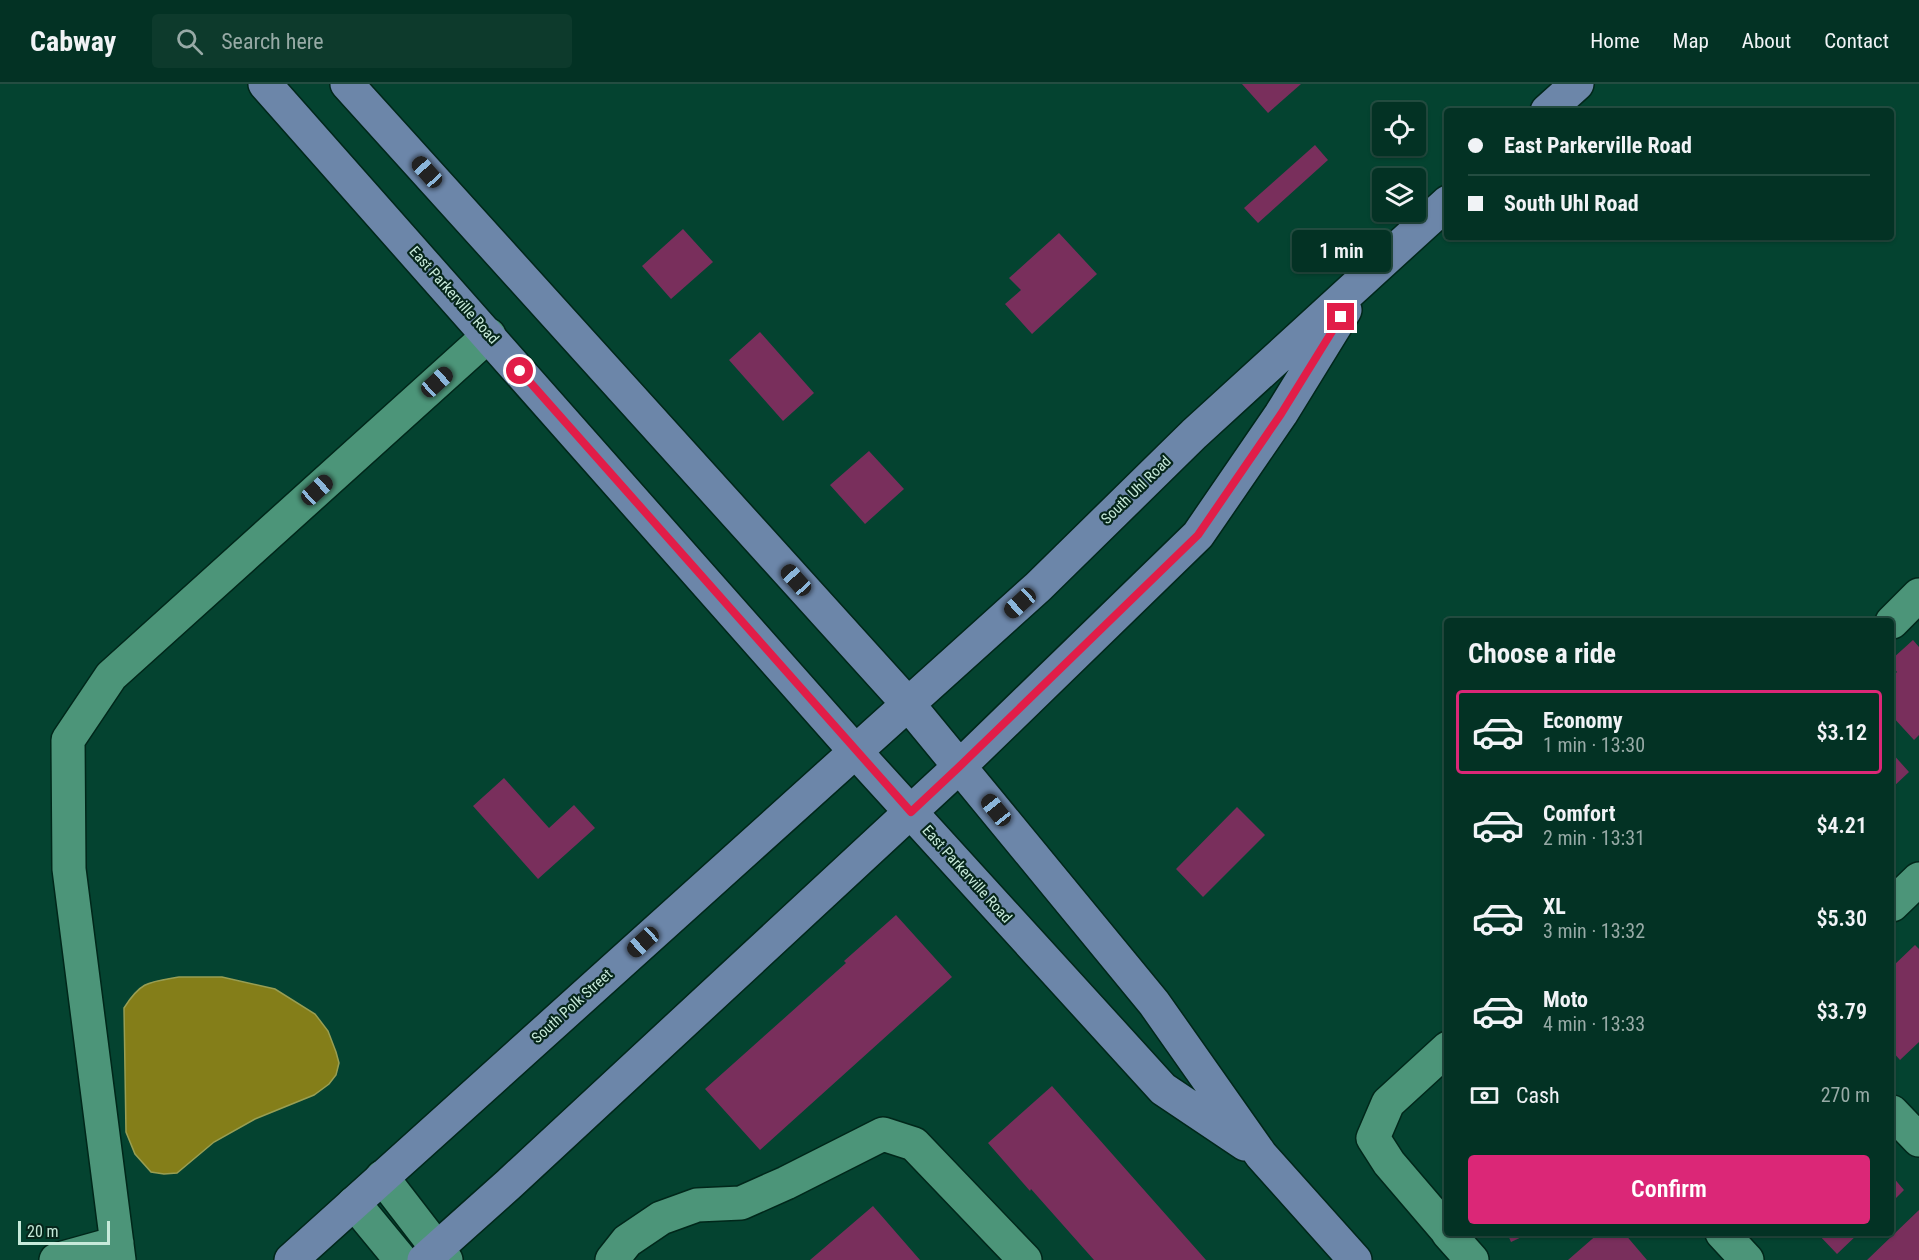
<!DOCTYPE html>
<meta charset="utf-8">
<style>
:root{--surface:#033224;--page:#0d3a2c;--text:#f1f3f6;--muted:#97aaa6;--line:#244d41;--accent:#db2777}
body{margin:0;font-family:"Roboto Condensed",sans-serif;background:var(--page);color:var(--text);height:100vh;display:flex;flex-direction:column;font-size:22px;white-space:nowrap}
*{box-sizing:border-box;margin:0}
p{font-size:20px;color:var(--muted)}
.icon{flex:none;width:33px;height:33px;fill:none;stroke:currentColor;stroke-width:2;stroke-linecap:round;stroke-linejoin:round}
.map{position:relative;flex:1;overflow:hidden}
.details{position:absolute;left:1444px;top:534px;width:450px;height:618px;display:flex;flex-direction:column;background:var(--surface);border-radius:6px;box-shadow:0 2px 4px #0004,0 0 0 2px var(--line)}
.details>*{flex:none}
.hud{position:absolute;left:1444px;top:24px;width:450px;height:132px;border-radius:6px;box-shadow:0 2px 4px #0004,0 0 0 2px var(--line);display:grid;align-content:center;height:132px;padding:0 24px;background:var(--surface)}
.tools{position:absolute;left:1372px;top:18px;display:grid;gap:12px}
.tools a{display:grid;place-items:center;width:54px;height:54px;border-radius:6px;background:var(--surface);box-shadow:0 2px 4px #0004,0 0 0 2px var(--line);font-size:30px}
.scale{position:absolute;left:18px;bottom:15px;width:92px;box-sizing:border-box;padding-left:6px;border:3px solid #c7eada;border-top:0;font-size:16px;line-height:21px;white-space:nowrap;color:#c7eada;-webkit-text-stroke:4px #06261b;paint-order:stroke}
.end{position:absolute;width:27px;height:27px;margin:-14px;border:8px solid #e11d48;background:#fff;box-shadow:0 0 0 3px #fff}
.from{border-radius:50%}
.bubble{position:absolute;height:42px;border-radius:6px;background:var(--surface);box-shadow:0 2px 4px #0004,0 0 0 2px var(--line);font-size:20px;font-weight:600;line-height:42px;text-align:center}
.car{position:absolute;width:18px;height:36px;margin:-18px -9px;border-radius:8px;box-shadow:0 0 4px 2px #0007;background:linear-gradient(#222 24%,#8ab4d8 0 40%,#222 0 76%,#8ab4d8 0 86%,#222 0)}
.hud b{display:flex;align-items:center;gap:21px;height:57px;font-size:22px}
.hud b+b{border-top:2px solid var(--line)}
.hud i{width:15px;height:15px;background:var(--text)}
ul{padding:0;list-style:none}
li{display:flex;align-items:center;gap:18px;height:84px;margin:0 12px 9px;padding:0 12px;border:3px solid transparent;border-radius:6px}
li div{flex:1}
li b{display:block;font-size:22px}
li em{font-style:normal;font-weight:600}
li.active{border-color:var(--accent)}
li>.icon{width:54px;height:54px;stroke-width:1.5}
h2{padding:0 24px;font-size:27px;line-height:72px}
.pay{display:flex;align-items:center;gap:15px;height:66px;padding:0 24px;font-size:22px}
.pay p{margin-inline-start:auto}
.button{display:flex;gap:12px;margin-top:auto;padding:12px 24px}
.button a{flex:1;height:69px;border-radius:6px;background:var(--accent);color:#fff;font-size:24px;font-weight:600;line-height:69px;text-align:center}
header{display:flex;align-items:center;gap:36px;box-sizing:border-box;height:84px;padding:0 30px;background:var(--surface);border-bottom:2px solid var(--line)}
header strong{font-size:28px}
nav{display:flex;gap:33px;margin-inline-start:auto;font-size:21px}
.search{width:420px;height:54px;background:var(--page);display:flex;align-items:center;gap:15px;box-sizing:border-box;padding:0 21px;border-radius:6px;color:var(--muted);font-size:22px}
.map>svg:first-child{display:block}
</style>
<header>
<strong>Cabway</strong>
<div class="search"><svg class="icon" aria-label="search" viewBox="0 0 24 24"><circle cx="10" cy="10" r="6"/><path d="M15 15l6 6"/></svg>Search here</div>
<nav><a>Home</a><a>Map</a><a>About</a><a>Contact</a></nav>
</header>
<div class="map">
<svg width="1919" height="1176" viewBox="0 0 1919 1176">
<rect width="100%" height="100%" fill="#044330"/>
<!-- water -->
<path fill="#847e19" stroke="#989e53" stroke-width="1.5" d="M179,893H222L275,905L315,930L328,947L336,968L339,979L336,991L329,1000L314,1011L255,1035L214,1058L177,1089L164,1090L151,1088L135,1070L126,1048L124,924C141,897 149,898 179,893Z"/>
<!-- building -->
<path fill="#792f5c" d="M1242,0H1301L1268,29Z
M1315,61L1328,76L1258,139L1244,124Z
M683,145L713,178L671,215L642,182Z
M1059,149L1097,190L1032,250L1005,220L1021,206L1009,194Z
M760,248L814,309L783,337L729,276Z
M869,367L904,405L865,440L830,401Z
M1913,556L1919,563V651L1914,656L1892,632V593L1897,588L1892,582V575Z
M1892,669L1909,688L1892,704Z
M504,694L549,744L574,721L595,744L538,795L473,722Z
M1237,723L1265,751L1203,813L1176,785Z
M896,831L952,893L760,1066L705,1005L846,879L844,877Z
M1915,861L1919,865V958L1900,976L1892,967V883Z
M1052,1002L1206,1176H1094L1031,1105L1030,1107L988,1059Z
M1892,1092L1904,1106L1892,1118Z
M873,1122L920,1176H810Z
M1919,1126V1176H1867Z
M1507,1149H1530L1511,1158Z
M1599,1149H1624L1647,1176H1568Z
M1817,1149H1859L1837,1170Z"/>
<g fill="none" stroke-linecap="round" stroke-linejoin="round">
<defs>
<path id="minor" d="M1892,538L1919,511
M1892,821L1919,795
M1448,964L1388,1019L1373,1054L1389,1079L1448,1148
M1892,1028L1919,1056
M382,1093L446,1176
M354,1119L401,1176
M1448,1149L1472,1176
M1722,1149L1747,1176
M56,1176L117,1159
M119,1176L69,785L68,656L111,592L489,251
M612,1176L627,1157L661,1134L697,1121L741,1119L786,1099L883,1050L914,1060L1025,1176"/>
<path id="major" d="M265,0L855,667L1163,1005L1245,1060
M347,0L908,620L1154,919L1261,1071L1355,1176
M1547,27L1577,0
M291,1176L1038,503L1194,350L1448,118
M424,1176L509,1100L960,682L1198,451L1281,330L1345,226"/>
</defs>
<!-- minor casing -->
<use href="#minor" stroke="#00271a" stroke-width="36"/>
<!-- major casing -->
<use href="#major" stroke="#00271a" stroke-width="36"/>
<!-- minor -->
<use href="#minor" stroke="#4c9579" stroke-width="33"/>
<!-- major -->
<use href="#major" stroke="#6c86a9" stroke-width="33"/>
</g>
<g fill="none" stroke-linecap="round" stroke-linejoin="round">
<!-- route -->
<path stroke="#e11d48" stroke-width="8" d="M520,287L911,728L960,682L1198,451L1281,330L1341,233"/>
</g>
<g text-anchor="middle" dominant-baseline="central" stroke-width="4.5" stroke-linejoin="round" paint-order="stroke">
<!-- street labels -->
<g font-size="15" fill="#c7eada" stroke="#06261b">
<text transform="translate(454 211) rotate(48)">East Parkerville Road</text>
<text transform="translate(1136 406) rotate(-44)">South Uhl Road</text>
<text transform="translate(967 790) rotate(48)">East Parkerville Road</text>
<text transform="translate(572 922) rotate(-42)">South Polk Street</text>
</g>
</g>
</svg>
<div class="tools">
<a><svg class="icon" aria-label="locate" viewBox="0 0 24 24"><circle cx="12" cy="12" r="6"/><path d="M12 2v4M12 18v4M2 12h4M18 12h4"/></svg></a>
<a><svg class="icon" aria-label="layers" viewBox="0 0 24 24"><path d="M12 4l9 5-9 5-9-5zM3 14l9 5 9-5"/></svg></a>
</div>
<div class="scale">20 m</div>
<i class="end from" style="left:520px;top:287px"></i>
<i class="end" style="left:1341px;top:233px"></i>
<div class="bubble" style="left:1292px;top:146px;width:99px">1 min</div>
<i class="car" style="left:427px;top:88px;rotate:318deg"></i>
<i class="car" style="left:437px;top:298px;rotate:48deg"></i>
<i class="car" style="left:317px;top:406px;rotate:48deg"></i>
<i class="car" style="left:796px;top:496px;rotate:318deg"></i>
<i class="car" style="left:1020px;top:519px;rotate:228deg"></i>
<i class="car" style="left:996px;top:726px;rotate:321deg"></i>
<i class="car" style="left:643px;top:858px;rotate:228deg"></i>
<div class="hud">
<b><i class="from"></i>East Parkerville Road</b>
<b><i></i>South Uhl Road</b>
</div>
<section class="details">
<h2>Choose a ride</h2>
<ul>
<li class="active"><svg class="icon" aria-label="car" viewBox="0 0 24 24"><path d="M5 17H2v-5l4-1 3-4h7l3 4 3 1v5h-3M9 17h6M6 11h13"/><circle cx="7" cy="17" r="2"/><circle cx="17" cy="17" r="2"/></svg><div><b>Economy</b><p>1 min · 13:30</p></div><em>$3.12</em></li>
<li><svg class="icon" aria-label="car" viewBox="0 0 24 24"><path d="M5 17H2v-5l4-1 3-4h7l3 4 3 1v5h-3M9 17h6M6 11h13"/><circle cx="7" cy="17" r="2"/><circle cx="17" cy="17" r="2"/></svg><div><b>Comfort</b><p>2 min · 13:31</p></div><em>$4.21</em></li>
<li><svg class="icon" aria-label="car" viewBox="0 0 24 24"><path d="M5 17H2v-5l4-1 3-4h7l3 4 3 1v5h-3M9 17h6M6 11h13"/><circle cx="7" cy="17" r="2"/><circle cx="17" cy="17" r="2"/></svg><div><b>XL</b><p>3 min · 13:32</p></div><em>$5.30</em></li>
<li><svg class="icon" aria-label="car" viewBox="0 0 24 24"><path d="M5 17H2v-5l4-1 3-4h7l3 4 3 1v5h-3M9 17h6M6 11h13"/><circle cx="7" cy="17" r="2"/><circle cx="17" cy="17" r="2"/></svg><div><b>Moto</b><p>4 min · 13:33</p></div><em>$3.79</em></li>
</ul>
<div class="pay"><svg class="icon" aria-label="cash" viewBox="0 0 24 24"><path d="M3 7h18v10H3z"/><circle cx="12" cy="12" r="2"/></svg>Cash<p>270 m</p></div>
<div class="button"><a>Confirm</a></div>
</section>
</div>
